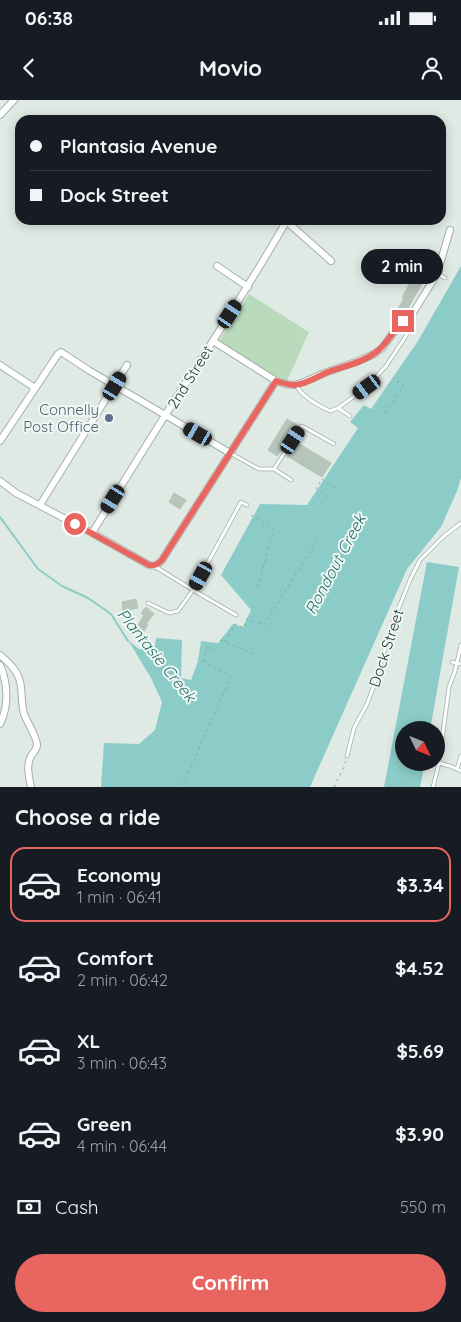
<!DOCTYPE html>
<meta charset="utf-8">
<style>
:root{--surface:#171b24;--page:#242831;--text:#f1f3f6;--muted:#9ea1a6;--line:#363941;--accent:#e96660}
body{margin:0;font-family:Quicksand,sans-serif;background:var(--page);color:var(--text);height:100vh;display:flex;flex-direction:column;font-size:19px;white-space:nowrap}
*{box-sizing:border-box;margin:0}
p{font-size:16px;color:var(--muted)}
.icon{flex:none;width:28px;height:28px;fill:none;stroke:currentColor;stroke-width:2;stroke-linecap:round;stroke-linejoin:round}
.map{position:relative;height:687px;overflow:hidden}
.sheet{display:flex;flex-direction:column;background:var(--surface);flex:1}
.sheet>*{flex:none}
.top-card{position:absolute;left:15px;top:15px;width:431px;height:110px;border-radius:15px;box-shadow:0 2px 12px #0003;display:grid;align-content:center;height:110px;padding:0 15px;background:var(--surface)}
.needle{width:32px;rotate:133deg}
.fabs{position:absolute;left:395px;top:621px;display:grid;gap:10px}
.fabs a{display:grid;place-items:center;width:50px;height:50px;border-radius:50%;background:var(--surface);box-shadow:0 2px 12px #0003;font-size:25px}
.end{position:absolute;width:22px;height:22px;margin:-11px;border:6px solid #e96660;background:#fff;box-shadow:0 0 0 2px #fff}
.from{border-radius:50%}
.bubble{position:absolute;height:35px;border-radius:18px;background:var(--surface);box-shadow:0 2px 12px #0003;font-size:16px;font-weight:800;line-height:35px;text-align:center}
.car{position:absolute;width:15px;height:30px;margin:-15px -8px;border-radius:6px;box-shadow:0 0 4px 1px #0007;background:linear-gradient(#222 24%,#8ab4d8 0 40%,#222 0 76%,#8ab4d8 0 86%,#222 0)}
.top-card b{display:flex;align-items:center;gap:18px;height:48px;font-size:19px}
.top-card b+b{border-top:1px solid var(--line)}
.top-card i{width:12px;height:12px;background:var(--text)}
ul{padding:0;list-style:none}
li{display:flex;align-items:center;gap:15px;height:75px;margin:0 10px 8px;padding:0 5px;border:2px solid transparent;border-radius:15px}
li div{flex:1}
li b{display:block;font-size:19px}
li em{font-style:normal;font-weight:800}
li.selected{border-color:var(--accent)}
li>.icon{width:45px;height:45px;stroke-width:1.5}
h2{padding:0 15px;font-size:22px;line-height:60px}
.pay{display:flex;align-items:center;gap:12px;height:55px;padding:0 15px;font-size:19px}
.pay p{margin-inline-start:auto}
.button{display:flex;gap:10px;margin-top:auto;padding:10px 15px}
.button a{flex:1;height:58px;border-radius:30px;background:var(--accent);color:#fff;font-size:20px;font-weight:800;line-height:58px;text-align:center}
.status{display:flex;justify-content:space-between;align-items:center;height:35px;padding:0 25px;background:var(--surface);direction:ltr}
.status svg{height:14px;fill:currentColor}
header{display:flex;justify-content:space-between;align-items:center;height:65px;padding:0 15px;background:var(--surface);font-size:22px;font-weight:800}
.map>svg:first-child{display:block}
</style>
<div class="status"><b>06:38</b><svg viewBox="0 0 49 12"><path d="M0 12V9h3v3zM5 12V6h3v6zM10 12V3h3v9zM15 12V0h3v12zM26 1h20v11H26zM47 4h2v5h-2z"/></svg></div>
<header><svg class="icon" aria-label="back" viewBox="0 0 24 24"><path d="M15 5l-7 7 7 7"/></svg>Movio<svg class="icon" aria-label="person" viewBox="0 0 24 24"><circle cx="12" cy="8" r="4"/><path d="M4 21q1-7 8-7t8 7"/></svg></header>
<div class="map">
<svg width="461" height="687" viewBox="0 0 461 687">
<rect width="100%" height="100%" fill="#e0eae4"/>
<!-- green -->
<path fill="#badabc" d="M249,194L309,232L287,281L275,279L219,241Z"/>
<!-- water -->
<path fill="#8bccc9" d="M461,166V378L457,391L441,427L407,469L310,687H101L104,643L139,644L155,630L162,602L151,578L128,540L139,549L149,550L155,545L156,538L182,540L181,578L191,580L198,561L201,541L218,543L233,524L243,527L251,510L221,475L260,404L307,405L358,328L350,322L364,305L371,309L418,241Z
M427,462L459,467L430,630H404V662L425,663L420,687H384Z"/>
<g fill="none" stroke-linecap="round" stroke-linejoin="round">
<!-- stream -->
<path stroke="#8bccc9" stroke-width="2" d="M0,417L38,469L62,486L88,498L111,514L128,541"/>
</g>
<!-- building -->
<path fill="#b6c5bc" stroke="#b3c3b9" d="M415,175L424,180L404,215L397,211L404,198L402,197Z
M287,319L297,325L289,338L290,339L277,356L268,350Z
M296,342L331,363L322,377L287,356Z
M174,393L186,400L180,409L169,402Z
M136,499L138,508L123,511L122,502Z
M146,507L154,514L146,524L148,525L142,534L135,530L144,515L141,513Z"/>
<g fill="none" stroke-linecap="round" stroke-linejoin="round">
<defs>
<path id="lane" d="M438,174L445,178
M296,285C302,297 317,305 330,311L338,308L367,287L386,266L406,236L410,218
M338,308L350,316
M230,353L259,369H274L291,380
M274,369L302,326L334,344
M154,466L193,490L241,402L247,405
M148,503L169,513L178,511L193,490L236,515
M461,545L455,571L449,587L439,663L450,666L461,671
M452,562L461,564
M347,656L354,628L367,604L373,588L393,522L410,480L420,460L444,436L461,423
M431,663H439L433,687
M457,669L461,656"/>
<path id="street" d="M0,15L14,0
M285,120L331,161
M217,166L248,187
M213,241L276,281L285,284L295,285L304,282L327,272L356,262L374,254L382,248L400,224L411,216L437,174L450,130
M0,265L35,288
M0,341L58,254L61,252L90,271L230,353
M0,381L16,393L92,433L149,465C156,467 158,464 162,460L276,281
M40,405L127,265
M92,433C125,380 157,327 191,275C224,224 257,173 287,120
M0,555C6,560 12,565 16,572C24,584 20,600 24,614C27,622 38,639 37,646C36,650 33,653 31,656C26,665 29,677 31,687
M0,565C8,583 9,606 0,624"/>
</defs>
<!-- lane casing -->
<use href="#lane" stroke="#a3b1aa" stroke-width="4.5"/>
<!-- street casing -->
<use href="#street" stroke="#a3b1aa" stroke-width="8"/>
<!-- path -->
<path stroke="#83ac97" stroke-width="1" stroke-dasharray="2.5 4" stroke-linecap="butt" d="M385,313L404,286L393,278
M328,397L316,388L322,379L337,389
M251,415L274,429L257,489
M221,540L256,555
M225,542L235,524L244,528L246,519L264,525L317,440
M204,562L207,546L216,551
M183,685L231,576L197,559
M334,687L344,667L346,660"/>
<!-- lane -->
<use href="#lane" stroke="#fff" stroke-width="3"/>
<!-- street -->
<use href="#street" stroke="#fff" stroke-width="6"/>
</g>
<g fill="none" stroke-linecap="round" stroke-linejoin="round">
<!-- route -->
<path stroke="#e96660" stroke-width="6" d="M75,424L149,465C156,466 158,464 162,460L276,281C282,283 289,285 295,285C307,284 318,276 328,272C344,266 362,263 375,253C387,245 393,230 403,221"/>
</g>
<!-- markers -->
<circle fill="#5c6f8a" stroke="#f0f7f2" stroke-width="2" cx="109" cy="318" r="5"/>
<g text-anchor="middle" dominant-baseline="central" stroke-width="4" stroke-linejoin="round" paint-order="stroke">
<!-- street labels -->
<g font-size="15" fill="#22392e" stroke="#f0f7f2">
<text transform="translate(190 277) rotate(-58)">2nd Street</text>
<text transform="translate(386 548) rotate(-72)">Dock Street</text>
</g>
<!-- service labels -->
<g font-size="15" fill="#4e5e75" stroke="#f0f7f2" text-anchor="end">
<text x="99" y="309">Connelly<tspan x="99" dy="17">Post Office</tspan></text>
</g>
<!-- water labels -->
<g font-size="16" font-style="italic" fill="#20716e" stroke="#f0f7f2">
<text transform="translate(335 464) rotate(-62)">Rondout Creek</text>
<text transform="translate(157 555) rotate(51)">Plantasie Creek</text>
</g>
</g>
</svg>
<div class="fabs">
<a><svg class="needle" viewBox="-14 -14 28 28"><path d="M0-13l5 13h-10z" fill="#e53935"/><path d="M0 13l5-13h-10z" fill="#9ea1a6"/></svg></a>
</div>
<i class="end from" style="left:75px;top:424px"></i>
<i class="end" style="left:403px;top:221px"></i>
<div class="bubble" style="left:361px;top:149px;width:82px">2 min</div>
<i class="car" style="left:230px;top:214px;rotate:33deg"></i>
<i class="car" style="left:115px;top:286px;rotate:31deg"></i>
<i class="car" style="left:367px;top:287px;rotate:234deg"></i>
<i class="car" style="left:198px;top:334px;rotate:300deg"></i>
<i class="car" style="left:293px;top:340px;rotate:34deg"></i>
<i class="car" style="left:113px;top:399px;rotate:212deg"></i>
<i class="car" style="left:201px;top:476px;rotate:209deg"></i>
<div class="top-card">
<b><i class="from"></i>Plantasia Avenue</b>
<b><i></i>Dock Street</b>
</div>
</div>
<section class="sheet">
<h2>Choose a ride</h2>
<ul>
<li class="selected"><svg class="icon" aria-label="car" viewBox="0 0 24 24"><path d="M5 17H2v-5l4-1 3-4h7l3 4 3 1v5h-3M9 17h6M6 11h13"/><circle cx="7" cy="17" r="2"/><circle cx="17" cy="17" r="2"/></svg><div><b>Economy</b><p>1 min · 06:41</p></div><em>$3.34</em></li>
<li><svg class="icon" aria-label="car" viewBox="0 0 24 24"><path d="M5 17H2v-5l4-1 3-4h7l3 4 3 1v5h-3M9 17h6M6 11h13"/><circle cx="7" cy="17" r="2"/><circle cx="17" cy="17" r="2"/></svg><div><b>Comfort</b><p>2 min · 06:42</p></div><em>$4.52</em></li>
<li><svg class="icon" aria-label="car" viewBox="0 0 24 24"><path d="M5 17H2v-5l4-1 3-4h7l3 4 3 1v5h-3M9 17h6M6 11h13"/><circle cx="7" cy="17" r="2"/><circle cx="17" cy="17" r="2"/></svg><div><b>XL</b><p>3 min · 06:43</p></div><em>$5.69</em></li>
<li><svg class="icon" aria-label="car" viewBox="0 0 24 24"><path d="M5 17H2v-5l4-1 3-4h7l3 4 3 1v5h-3M9 17h6M6 11h13"/><circle cx="7" cy="17" r="2"/><circle cx="17" cy="17" r="2"/></svg><div><b>Green</b><p>4 min · 06:44</p></div><em>$3.90</em></li>
</ul>
<div class="pay"><svg class="icon" aria-label="cash" viewBox="0 0 24 24"><path d="M3 7h18v10H3z"/><circle cx="12" cy="12" r="2"/></svg>Cash<p>550 m</p></div>
<div class="button"><a>Confirm</a></div>
</section>
